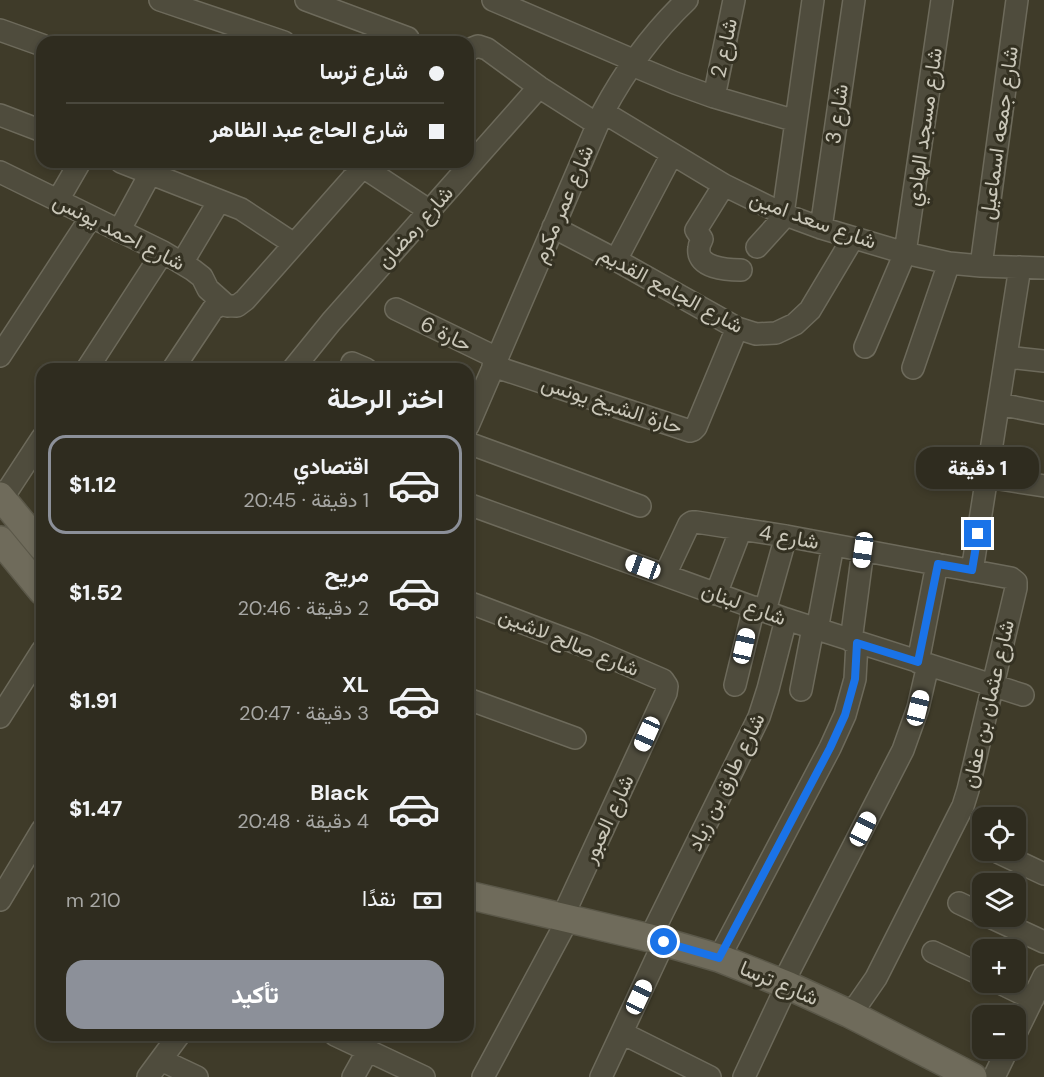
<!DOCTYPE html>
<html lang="ar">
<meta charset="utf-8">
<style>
:root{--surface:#2f2c1f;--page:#3b382c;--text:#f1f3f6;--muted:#a7a7a4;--line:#4a483d;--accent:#8c9099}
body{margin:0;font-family:"DM Sans",Vazirmatn,sans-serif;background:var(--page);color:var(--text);direction:rtl;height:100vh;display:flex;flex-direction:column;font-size:22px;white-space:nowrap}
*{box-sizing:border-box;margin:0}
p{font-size:20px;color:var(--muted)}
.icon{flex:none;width:33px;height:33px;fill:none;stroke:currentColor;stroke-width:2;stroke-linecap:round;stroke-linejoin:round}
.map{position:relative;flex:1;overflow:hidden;direction:ltr}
.panel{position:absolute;left:36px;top:363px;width:438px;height:678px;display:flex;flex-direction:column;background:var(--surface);border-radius:18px;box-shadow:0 3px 9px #0003,0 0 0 2px var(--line);direction:rtl}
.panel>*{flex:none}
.banner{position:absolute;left:36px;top:36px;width:438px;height:132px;border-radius:18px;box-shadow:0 3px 9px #0003,0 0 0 2px var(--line);direction:rtl;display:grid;align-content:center;height:132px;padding:0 30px;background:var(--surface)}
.tools{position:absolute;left:972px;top:807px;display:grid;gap:12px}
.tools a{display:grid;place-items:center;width:54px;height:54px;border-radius:12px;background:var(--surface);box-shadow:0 3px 9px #0003,0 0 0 2px var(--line);font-size:30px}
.end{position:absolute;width:27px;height:27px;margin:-14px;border:8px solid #1a73e8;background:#fff;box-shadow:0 0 0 3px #fff}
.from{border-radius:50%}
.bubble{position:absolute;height:42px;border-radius:18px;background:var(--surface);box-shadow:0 3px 9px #0003,0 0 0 2px var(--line);font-size:20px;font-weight:800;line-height:42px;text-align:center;direction:rtl}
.car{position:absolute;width:18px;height:36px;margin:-18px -9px;border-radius:8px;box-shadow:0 0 4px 2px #0007;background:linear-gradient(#fff 24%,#345 0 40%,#fff 0 76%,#345 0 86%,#fff 0)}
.banner b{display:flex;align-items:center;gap:21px;height:57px;font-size:22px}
.banner b+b{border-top:2px solid var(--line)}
.banner i{width:15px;height:15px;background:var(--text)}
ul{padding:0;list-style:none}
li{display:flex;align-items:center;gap:18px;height:99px;margin:0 12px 9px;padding:0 18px;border:3px solid transparent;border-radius:18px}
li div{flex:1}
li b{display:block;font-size:22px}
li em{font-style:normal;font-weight:800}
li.active{border-color:var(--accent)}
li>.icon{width:54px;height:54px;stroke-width:1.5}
h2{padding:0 30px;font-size:27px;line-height:72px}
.pay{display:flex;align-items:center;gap:15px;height:66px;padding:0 30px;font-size:22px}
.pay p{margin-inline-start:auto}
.primary-button{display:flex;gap:12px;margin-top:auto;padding:12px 30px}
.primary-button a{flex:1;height:69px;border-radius:18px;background:var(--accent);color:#fff;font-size:24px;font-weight:800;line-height:69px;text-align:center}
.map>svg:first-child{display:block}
</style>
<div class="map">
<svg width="1044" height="1077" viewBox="0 0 1044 1077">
<rect width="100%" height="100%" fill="#3f3b29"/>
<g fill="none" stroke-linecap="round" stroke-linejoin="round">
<defs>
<path id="minor" d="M160,0L284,42
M306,0L408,38
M493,0L635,61
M0,30L42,45
M468,50L478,46L487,49L539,87L597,124
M632,65L675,83L714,97L796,121
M714,97L734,0
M603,112L724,185L783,214L821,228L905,253L949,263L981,266L1044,268
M0,115L42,131
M121,162L241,209L294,244
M352,162L363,167L430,211
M0,172L163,252L193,270L202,277L208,289L227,306
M724,185L696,230L702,239C701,242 699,244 699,248C696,268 727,270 741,270
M58,200L80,162
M783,214L813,0
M553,227L616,260L737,328L756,334L776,333L795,324L810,310L853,238
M821,228L854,0
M119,231L150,174
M757,247L786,215
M616,260L672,154
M182,263L219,201
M981,266L1017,0
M396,309L497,358
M865,347L905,253L942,0
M0,356L91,217
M1006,357L1044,361
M352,363L366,369
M493,366L690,431L693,430L696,427L737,328
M913,368L949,263
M87,369L163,252
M173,369L213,309L220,305L237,306L245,300L367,162
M293,369L331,322L539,87
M999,404L1044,413
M468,426L603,112C625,71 653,32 687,0
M468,443L640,506
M987,477L1044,486
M2,499L42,438
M468,504L786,619L1023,695
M972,571L1020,267
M665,575L689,524L692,522H696L786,536L1011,578L1016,582V588L968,790L963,806L876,978L858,1004L848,1013
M716,594L741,529
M468,602L584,646L663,680L667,686L666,693L562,918
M765,611L786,536
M817,630L833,545
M851,641L863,550
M918,662L937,564
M735,685L754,607
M801,690L813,628
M468,699L575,738
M0,717L42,651
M993,850L1044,874
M0,900L42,830
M959,903L982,914
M988,916L1044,942
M650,938L759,717L768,689L786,619
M933,952L982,975
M719,958L830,748L845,715L855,679L857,643
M998,982L1033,999
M783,983L903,750L918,708L928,665
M622,1033L710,1077
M1016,1033L1044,976
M335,1035L424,1077
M161,1060L197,1077
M148,1077L179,1035
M353,1077L368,1050
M483,1077L568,919
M601,1077L664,942
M744,1077L787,985
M994,1077L1008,1048"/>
<path id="major" d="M0,496L42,547
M0,540L42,591
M468,895L650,938L719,958L787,985L848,1013L973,1077"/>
</defs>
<!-- minor casing -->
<use href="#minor" stroke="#6d6a5b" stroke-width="24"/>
<!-- major casing -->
<use href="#major" stroke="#5b5849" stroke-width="30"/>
<!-- minor -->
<use href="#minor" stroke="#4f4c3d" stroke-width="21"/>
<!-- major -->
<use href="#major" stroke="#6f6b5b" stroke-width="27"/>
</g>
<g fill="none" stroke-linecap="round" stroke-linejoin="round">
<!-- route -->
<path stroke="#1a73e8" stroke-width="8" d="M664,942L719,958L830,748L845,715L855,679L857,643L918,662L938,564L972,570L978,534"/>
</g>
<g text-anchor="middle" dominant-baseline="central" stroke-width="6" stroke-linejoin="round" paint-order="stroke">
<!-- street labels -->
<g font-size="21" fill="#cac7b9" stroke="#343122">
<text transform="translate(724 48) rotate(-78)">شارع 2</text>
<text transform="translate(837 114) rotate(-82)">شارع 3</text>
<text transform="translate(924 127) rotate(-82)">شارع مسجد الهادي</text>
<text transform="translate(999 133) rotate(-82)">شارع جمعه اسماعيل</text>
<text transform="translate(563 204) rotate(-67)">شارع عمر مكرم</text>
<text transform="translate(813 220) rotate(20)">شارع سعد امين</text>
<text transform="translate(415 227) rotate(-48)">شارع رمضان</text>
<text transform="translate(119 232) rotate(27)">شارع احمد يونس</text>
<text transform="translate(671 290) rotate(28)">شارع الجامع القديم</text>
<text transform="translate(446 334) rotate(26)">حارة 6</text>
<text transform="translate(612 405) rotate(18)">حارة الشيخ يونس</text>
<text transform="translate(789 537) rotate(10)">شارع 4</text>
<text transform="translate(744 604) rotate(20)">شارع لبنان</text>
<text transform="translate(569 642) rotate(22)">شارع صالح لاشين</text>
<text transform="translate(988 704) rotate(-77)">شارع عثمان بن عفان</text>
<text transform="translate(726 782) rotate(-64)">شارع طارق بن زياد</text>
<text transform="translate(608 819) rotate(-65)">شارع العبور</text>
<text transform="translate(779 983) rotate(23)">شارع ترسا</text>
</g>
</g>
</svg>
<div class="tools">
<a><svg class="icon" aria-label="locate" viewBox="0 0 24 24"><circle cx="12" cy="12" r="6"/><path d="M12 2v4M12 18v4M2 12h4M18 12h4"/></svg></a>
<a><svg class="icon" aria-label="layers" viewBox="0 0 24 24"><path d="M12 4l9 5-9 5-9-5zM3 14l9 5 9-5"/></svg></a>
<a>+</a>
<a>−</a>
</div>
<i class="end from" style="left:664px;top:942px"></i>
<i class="end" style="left:978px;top:534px"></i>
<div class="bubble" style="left:916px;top:447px;width:123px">1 دقيقة</div>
<i class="car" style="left:863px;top:550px;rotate:188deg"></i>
<i class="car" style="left:643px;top:567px;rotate:290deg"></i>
<i class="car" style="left:744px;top:646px;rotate:13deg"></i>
<i class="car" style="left:918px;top:708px;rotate:14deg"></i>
<i class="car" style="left:647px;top:734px;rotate:204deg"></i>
<i class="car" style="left:863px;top:829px;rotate:27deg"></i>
<i class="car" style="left:639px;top:997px;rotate:25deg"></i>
<div class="banner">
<b><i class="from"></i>شارع ترسا</b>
<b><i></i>شارع الحاج عبد الظاهر</b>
</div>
<section class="panel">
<h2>اختر الرحلة</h2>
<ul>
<li class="active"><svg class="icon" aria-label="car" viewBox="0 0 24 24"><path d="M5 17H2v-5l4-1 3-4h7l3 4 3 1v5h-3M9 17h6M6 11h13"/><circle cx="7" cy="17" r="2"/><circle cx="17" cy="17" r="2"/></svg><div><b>اقتصادي</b><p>1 دقيقة · 20:45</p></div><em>$1.12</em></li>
<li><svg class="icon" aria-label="car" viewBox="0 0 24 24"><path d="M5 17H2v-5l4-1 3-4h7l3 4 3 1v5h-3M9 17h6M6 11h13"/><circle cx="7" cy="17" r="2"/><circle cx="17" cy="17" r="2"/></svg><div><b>مريح</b><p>2 دقيقة · 20:46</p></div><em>$1.52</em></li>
<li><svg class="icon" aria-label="car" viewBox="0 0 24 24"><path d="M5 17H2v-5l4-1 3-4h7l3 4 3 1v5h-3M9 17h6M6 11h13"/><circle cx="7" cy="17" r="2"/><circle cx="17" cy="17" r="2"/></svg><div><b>XL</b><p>3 دقيقة · 20:47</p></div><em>$1.91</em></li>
<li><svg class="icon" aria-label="car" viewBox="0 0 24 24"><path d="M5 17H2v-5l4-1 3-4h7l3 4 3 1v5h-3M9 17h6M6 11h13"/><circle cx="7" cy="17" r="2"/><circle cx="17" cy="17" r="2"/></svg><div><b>Black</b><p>4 دقيقة · 20:48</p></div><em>$1.47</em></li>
</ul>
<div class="pay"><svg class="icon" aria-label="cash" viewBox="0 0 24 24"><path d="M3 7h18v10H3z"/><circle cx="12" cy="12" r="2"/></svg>نقدًا<p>210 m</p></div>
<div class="primary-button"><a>تأكيد</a></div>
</section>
</div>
